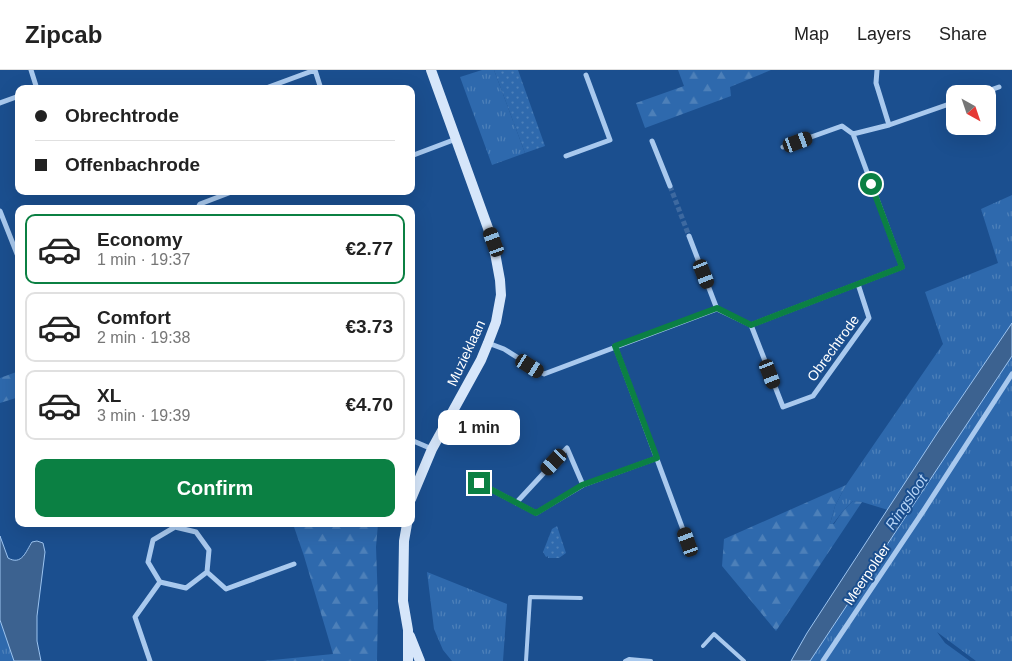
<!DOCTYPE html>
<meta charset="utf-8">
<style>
:root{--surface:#fff;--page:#f2f2f2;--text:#222;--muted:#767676;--line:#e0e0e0;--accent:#0b8043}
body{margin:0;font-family:Helvetica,sans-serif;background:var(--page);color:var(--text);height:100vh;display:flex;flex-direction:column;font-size:19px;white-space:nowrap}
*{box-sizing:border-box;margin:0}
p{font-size:16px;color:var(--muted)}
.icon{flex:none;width:28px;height:28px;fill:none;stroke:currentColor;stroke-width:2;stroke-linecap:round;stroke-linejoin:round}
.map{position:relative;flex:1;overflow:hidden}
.drawer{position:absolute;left:15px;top:135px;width:400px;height:322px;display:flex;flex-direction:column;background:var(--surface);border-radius:10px;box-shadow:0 5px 20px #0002}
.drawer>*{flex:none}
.hud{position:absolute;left:15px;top:15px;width:400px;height:110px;border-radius:10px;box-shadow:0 5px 20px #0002;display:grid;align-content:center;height:110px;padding:0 20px;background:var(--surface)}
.needle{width:32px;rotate:140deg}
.controls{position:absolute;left:946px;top:15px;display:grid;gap:10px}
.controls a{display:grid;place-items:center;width:50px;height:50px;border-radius:10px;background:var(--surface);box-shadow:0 5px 20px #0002;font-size:25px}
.end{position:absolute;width:22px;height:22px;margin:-11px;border:6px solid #0b8043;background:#fff;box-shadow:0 0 0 2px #fff}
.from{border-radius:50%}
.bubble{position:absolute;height:35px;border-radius:10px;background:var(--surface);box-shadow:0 5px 20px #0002;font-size:16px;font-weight:700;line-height:35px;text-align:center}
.car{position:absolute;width:15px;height:30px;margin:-15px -8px;border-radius:6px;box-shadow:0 0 4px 1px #0007;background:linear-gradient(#222 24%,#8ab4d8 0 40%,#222 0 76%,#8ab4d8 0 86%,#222 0)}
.hud b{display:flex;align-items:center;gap:18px;height:48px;font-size:19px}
.hud b+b{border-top:1px solid var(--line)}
.hud i{width:12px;height:12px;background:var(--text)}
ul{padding:9px 0 0;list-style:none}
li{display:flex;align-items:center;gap:15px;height:70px;margin:0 10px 8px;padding:0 10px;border:2px solid var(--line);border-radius:10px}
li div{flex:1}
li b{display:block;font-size:19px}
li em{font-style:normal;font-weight:700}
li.selected{border-color:var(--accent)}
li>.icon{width:45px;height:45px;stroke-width:1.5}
.primary-button{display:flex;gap:10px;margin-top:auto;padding:10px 20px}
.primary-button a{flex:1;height:58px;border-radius:10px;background:var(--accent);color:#fff;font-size:20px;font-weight:700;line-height:58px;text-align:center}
header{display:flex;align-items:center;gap:30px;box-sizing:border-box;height:70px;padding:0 25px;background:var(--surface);border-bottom:1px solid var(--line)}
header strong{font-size:24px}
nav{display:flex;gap:28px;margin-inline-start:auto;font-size:18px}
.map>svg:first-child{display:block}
</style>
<header>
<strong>Zipcab</strong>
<nav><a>Map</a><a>Layers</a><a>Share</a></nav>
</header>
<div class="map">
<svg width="1012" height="591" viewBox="0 0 1012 591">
<defs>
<pattern id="grass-tufts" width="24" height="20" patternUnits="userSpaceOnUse" patternTransform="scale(1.25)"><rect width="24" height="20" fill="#2e69ad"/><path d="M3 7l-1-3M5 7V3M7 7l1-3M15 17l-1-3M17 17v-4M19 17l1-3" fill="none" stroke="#4d80b9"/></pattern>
<pattern id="forest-firs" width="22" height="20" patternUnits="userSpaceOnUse" patternTransform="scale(1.25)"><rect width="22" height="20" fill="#2e69ad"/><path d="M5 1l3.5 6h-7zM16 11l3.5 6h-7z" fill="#4d80b9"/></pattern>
<pattern id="park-dots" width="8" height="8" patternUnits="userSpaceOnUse" patternTransform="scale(1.25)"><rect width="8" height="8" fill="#2e69ad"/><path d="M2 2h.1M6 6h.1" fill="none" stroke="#4d80b9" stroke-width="1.8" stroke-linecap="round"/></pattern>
</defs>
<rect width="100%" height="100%" fill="#1b4f8f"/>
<!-- grass -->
<path fill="url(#grass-tufts)" d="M482,0H494L525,83L492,95L460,7Z
M1012,125V253L938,362L888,440L862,432L853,431L842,442L833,454H830L835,436L846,415L943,274L925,222L998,193L981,139Z
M1012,286V591H976L937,562L945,573L970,591H810Z
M427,502L507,534L503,591H452L443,580L434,559Z
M0,550L14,591H0Z"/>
<!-- forest -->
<path fill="url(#forest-firs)" d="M678,0H771L730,17L731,26L645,58L636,33L684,16Z
M19,301V327L0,333V308Z
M846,415L835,436L830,454H834L842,442L853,431L862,432L776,561L722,496L724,469Z
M293,454H378L376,477L378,533L377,591H263L333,584L304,486Z"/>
<!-- park -->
<path fill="url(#park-dots)" d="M494,0H518L545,76L525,83Z
M557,456L566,483L559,488H548V486L546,487L543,482L552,459Z"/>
<!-- water -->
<path fill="#3c6290" stroke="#9cc4f0" d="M1012,253V286L810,591H791L807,563L938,362Z
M0,466L8,488C22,496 26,481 32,472L37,471L43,473L45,482L37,546V571L41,591H14L0,550Z"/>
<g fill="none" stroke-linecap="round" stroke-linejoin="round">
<!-- street-tunnel -->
<path stroke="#3d69a0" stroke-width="5" stroke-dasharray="5 2.5" stroke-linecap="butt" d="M670,116L689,166"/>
<!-- lane -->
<path stroke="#a9c9ee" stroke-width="4" d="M703,576L714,564L744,591
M526,591L530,527L581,528
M625,591L629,589L651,591"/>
<!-- street -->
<path stroke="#a9c9ee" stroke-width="5" d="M31,0L37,19
M877,0L876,13L889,55
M266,18L315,0L321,19
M979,24L999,17
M0,33L19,26
M853,64L889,55L955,32
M652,71L670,116
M411,86L456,69
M566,86L610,70L586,5
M197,139L200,134L234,121
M0,141L19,189
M689,166L717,239
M751,255L783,337L813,326L869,248L858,214
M488,273L504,279L544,304L717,239L751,255L902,197L853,64L842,56L783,77
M615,276L688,473
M411,370L432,379
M479,413L536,443L583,415L657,388
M516,433L567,378L583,415
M175,457L196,462L209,480L207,502L186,518L160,512L148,492L153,470Z
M207,502L226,519L294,494
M150,591L135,547L160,512
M823,591L924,440L1012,304"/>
<!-- secondary -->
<path stroke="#d6e6fa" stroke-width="10" d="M411,429L432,379L481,290L488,273L496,252L501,225L500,210L493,172L431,0
M407,454L404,471L403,531L408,560V591
M410,566L420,591"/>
</g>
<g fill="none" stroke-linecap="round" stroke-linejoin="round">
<!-- route -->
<path stroke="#0b8043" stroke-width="6" d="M479,413L536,443L582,415L657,388L615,276L717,238L751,255L902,197L871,114"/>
</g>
<g text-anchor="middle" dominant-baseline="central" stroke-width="4" stroke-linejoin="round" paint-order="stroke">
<!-- street labels -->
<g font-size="14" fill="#fff" stroke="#1b4f8f">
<text transform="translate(833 278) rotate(-54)">Obrechtrode</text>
<text transform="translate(466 283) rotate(-65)">Muzieklaan</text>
<text transform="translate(867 504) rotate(-56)">Meerpolder</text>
</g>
<!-- water labels -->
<g font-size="15" font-style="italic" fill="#b5d3f5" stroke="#1b4f8f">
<text transform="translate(906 432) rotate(-56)">Ringsloot</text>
</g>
</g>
</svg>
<div class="controls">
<a><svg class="needle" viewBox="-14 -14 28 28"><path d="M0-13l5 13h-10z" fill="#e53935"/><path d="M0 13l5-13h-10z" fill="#767676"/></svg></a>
</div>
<i class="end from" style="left:871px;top:114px"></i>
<i class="end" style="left:479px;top:413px"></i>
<div class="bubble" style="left:438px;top:340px;width:82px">1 min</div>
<i class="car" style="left:798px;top:72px;rotate:70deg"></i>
<i class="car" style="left:494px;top:172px;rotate:340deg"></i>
<i class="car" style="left:704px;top:204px;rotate:159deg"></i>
<i class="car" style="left:530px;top:296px;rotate:122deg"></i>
<i class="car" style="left:770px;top:304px;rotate:159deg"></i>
<i class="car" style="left:554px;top:392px;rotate:223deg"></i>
<i class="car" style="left:688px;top:472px;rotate:340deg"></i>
<div class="hud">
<b><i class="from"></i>Obrechtrode</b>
<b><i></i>Offenbachrode</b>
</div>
<section class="drawer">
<ul>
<li class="selected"><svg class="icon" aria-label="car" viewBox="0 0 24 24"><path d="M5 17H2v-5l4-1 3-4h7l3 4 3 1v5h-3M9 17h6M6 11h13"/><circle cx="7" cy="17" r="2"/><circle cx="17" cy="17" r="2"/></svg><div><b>Economy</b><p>1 min · 19:37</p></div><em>€2.77</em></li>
<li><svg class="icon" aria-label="car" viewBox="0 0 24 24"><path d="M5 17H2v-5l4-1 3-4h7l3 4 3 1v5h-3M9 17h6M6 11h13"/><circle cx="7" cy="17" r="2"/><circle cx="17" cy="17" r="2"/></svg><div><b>Comfort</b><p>2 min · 19:38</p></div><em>€3.73</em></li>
<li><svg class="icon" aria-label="car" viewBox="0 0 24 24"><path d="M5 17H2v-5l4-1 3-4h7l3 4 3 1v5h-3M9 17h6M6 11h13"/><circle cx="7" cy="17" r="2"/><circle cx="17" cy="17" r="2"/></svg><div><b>XL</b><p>3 min · 19:39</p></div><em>€4.70</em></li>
</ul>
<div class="primary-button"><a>Confirm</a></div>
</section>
</div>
